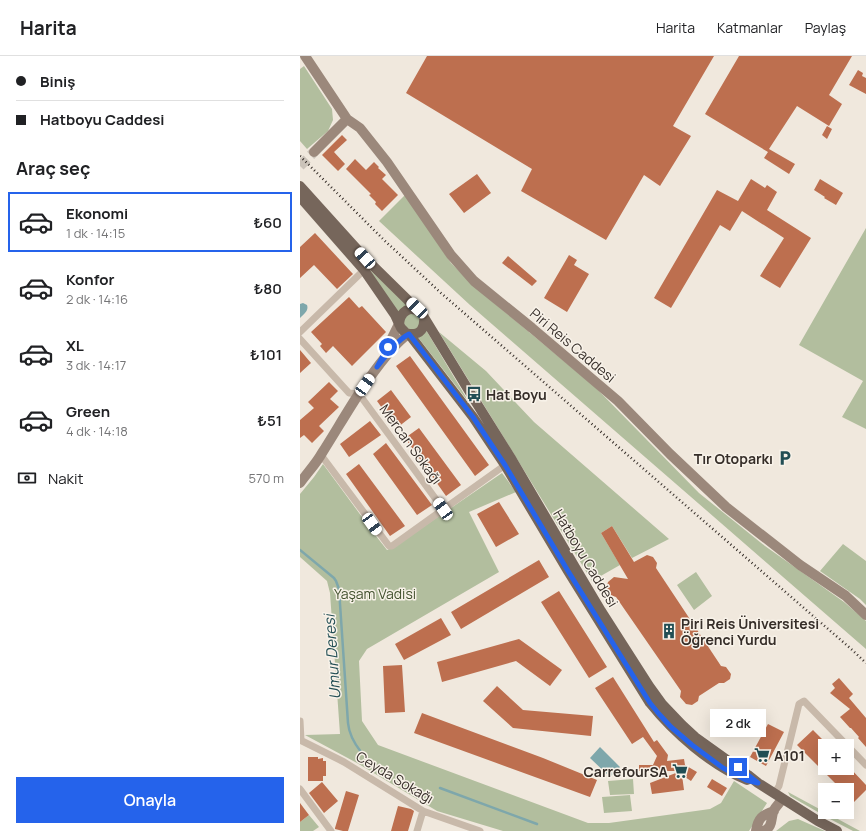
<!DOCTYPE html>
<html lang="tr">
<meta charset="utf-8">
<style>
:root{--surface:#fff;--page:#f2f2f2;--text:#202124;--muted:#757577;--line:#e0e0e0;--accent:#2563eb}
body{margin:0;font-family:Manrope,sans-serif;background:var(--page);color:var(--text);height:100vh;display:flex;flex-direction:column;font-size:15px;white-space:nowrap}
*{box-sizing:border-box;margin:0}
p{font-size:13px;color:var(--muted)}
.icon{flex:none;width:22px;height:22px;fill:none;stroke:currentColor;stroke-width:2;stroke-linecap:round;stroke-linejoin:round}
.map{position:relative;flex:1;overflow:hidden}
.details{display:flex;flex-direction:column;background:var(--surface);width:300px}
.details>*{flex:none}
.guide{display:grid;align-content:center;height:88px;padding:0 16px;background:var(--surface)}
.buttons{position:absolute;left:518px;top:683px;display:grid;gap:8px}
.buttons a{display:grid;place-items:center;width:36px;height:36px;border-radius:0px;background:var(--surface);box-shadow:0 4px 16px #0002;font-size:20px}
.end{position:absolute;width:18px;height:18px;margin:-9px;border:5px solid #2563eb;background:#fff;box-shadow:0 0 0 2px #fff}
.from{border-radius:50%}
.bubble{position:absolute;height:28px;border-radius:0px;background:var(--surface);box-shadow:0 4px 16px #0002;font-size:13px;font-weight:600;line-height:28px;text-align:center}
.car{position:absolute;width:12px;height:24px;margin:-12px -6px;border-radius:5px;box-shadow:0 0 3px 1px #0007;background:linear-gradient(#fff 24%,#345 0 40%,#fff 0 76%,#345 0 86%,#fff 0)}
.guide b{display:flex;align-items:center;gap:14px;height:38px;font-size:15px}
.guide b+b{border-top:1px solid var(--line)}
.guide i{width:10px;height:10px;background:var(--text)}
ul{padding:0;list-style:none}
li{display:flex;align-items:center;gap:12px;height:60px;margin:0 8px 6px;padding:0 8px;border:2px solid transparent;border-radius:0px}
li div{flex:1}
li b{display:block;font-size:15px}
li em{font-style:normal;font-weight:600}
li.current{border-color:var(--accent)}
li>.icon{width:36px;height:36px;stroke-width:1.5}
h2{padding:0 16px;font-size:18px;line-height:48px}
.pay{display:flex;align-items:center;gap:10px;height:44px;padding:0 16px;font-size:15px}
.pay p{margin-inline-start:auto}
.cta{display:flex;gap:8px;margin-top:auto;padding:8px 16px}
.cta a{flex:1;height:46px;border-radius:0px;background:var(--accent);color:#fff;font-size:16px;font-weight:600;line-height:46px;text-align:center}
header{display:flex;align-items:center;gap:24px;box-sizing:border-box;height:56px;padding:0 20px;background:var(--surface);border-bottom:1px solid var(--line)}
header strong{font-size:19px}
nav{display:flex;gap:22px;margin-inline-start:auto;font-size:14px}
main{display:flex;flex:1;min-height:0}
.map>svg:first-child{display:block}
</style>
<header>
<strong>Harita</strong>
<nav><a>Harita</a><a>Katmanlar</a><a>Paylaş</a></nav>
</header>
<main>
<section class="details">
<div class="guide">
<b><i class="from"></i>Biniş</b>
<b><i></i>Hatboyu Caddesi</b>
</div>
<h2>Araç seç</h2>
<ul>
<li class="current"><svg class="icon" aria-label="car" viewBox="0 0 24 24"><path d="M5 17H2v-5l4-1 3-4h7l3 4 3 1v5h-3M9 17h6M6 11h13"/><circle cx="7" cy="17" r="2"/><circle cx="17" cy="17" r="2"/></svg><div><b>Ekonomi</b><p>1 dk · 14:15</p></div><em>₺60</em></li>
<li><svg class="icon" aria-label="car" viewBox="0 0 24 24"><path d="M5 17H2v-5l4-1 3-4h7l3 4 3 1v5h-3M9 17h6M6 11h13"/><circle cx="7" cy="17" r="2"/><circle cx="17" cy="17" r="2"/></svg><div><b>Konfor</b><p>2 dk · 14:16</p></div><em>₺80</em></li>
<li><svg class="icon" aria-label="car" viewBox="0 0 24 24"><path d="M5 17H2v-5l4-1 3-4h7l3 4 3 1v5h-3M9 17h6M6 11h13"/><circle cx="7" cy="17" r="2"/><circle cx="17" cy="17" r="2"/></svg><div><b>XL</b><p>3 dk · 14:17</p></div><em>₺101</em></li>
<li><svg class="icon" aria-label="car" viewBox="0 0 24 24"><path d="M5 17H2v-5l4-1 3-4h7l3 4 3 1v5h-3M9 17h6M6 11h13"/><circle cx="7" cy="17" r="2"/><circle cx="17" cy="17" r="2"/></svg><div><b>Green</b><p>4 dk · 14:18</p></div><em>₺51</em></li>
</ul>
<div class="pay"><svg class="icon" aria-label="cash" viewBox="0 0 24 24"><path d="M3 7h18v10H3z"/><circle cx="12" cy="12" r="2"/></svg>Nakit<p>570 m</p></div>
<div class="cta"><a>Onayla</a></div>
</section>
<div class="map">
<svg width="566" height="775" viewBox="0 0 566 775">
<rect width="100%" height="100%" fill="#f0e8dd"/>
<!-- green -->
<path fill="#b2be9e" d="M4,10L32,53L33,64L28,75L7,93L0,85V13Z
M105,139L151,207L175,231L295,331L399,437L465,490L544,546L566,565V593L170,249L79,165Z
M566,172V373L542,361L563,325L499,289Z
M69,213L108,250L98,257Z
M110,257L119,260L120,267L117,273H109L105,270L103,264Z
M126,274L170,348L117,280Z
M139,276L186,315L234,366L369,483L332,502L312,470L301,477L320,509L292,525Z
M23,408L76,480L87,494L97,489L202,417L216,436L169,456L199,516L67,593L59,605L62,665L78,689L288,767H309L410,753L421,747L434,725L467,747L449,775H203L137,755L57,707L5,679L40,678L30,537L27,525L0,501V438L14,421Z
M543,488L566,505V549L560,543L520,515Z
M396,516L412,540L394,554L377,529Z
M333,723L334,738L310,739L308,725Z
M488,736L560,775H553L530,763L490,740Z
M330,739L332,755L304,757L302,741Z
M9,759L19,771L13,775H0V766Z
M498,763L525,775H476L489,765Z"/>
<!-- water -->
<path fill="#7ea7ab" d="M3,247L7,249C9,255 4,258 0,262V248Z
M300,691L320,711L310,721L290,702Z"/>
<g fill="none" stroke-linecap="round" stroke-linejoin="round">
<!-- stream -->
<path stroke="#7ea7ab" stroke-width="2.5" d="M0,494L34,522L36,525L39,533L48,667C49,678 54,687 61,696
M140,732L237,768"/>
</g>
<!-- building -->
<path fill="#bd6f4f" d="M127,0H414L373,70L391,80L360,130L344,119L306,184L221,135L232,113L106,37Z
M439,0H552L529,39L542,48L529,70L497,50L469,93L495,108L489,118L464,102L468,96L405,58Z
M558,14L563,17L562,20L566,22V38L549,29Z
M527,70L532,73L527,83L522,79Z
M42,79L47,84L34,96L45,108L38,115L22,99Z
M55,103L66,114L74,106L79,111L78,112L86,119L82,123L98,139L82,155L75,148L76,146L69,139L71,138L46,113Z
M177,118L191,137L164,157L149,138Z
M451,123L465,132L467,129L477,136L467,154L511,182L480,232L460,220L484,182L442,155L430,175L420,169L371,252L354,242L417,134L438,145Z
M520,123L543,137L536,149L524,142L525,141L514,134Z
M15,177L53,218L37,233L14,209L0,222V191Z
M269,199L277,204L274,209L289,218L267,256L244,242Z
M208,200L237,225L232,230L202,207Z
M49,241L59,252L62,250L86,276L52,310L33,290L26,297L20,290L22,288L11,276Z
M0,294L11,307L0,317Z
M110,300L189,409L175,420L96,310Z
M29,326L38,335L30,343L39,351L19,370L24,375L12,387L4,379L0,382V364L14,352L8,346Z
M91,334L111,361L98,371L96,368L94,369L77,345Z
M70,365L81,379L49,401L40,388Z
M119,372L161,429L146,440L105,382Z
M86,387L132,449L117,459L73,398Z
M59,408L105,470L90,480L46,418Z
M199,446L219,478L196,491L177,458Z
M312,470L334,506L347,499L353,501L357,507L356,512L421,610L426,611L431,618L430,623L424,627H419L399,640L398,645L392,649L386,648L380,641L381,635L316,541L310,539L306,533L308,526L314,521L328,523L301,477Z
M239,504L249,521L161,573L151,556Z
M259,535L307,611L289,622L241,546Z
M141,562L151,579L104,604L95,588Z
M219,583L262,614L250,630L216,605L142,626L137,606Z
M102,609L105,656L85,657L83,610Z
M313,621L354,686L357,684L368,699L367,705L384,703L385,709L397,716L391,725L382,719L384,734L352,738L350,727L381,715H339V709H353L357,700L343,681L332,688L295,632Z
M539,622L553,638L549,642L566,662V691L558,682L559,681L551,672H550L540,661L550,653L530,637L535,632L532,628Z
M197,630L223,654L293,660L291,680L213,672L183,645Z
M122,657L243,702L297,724L290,741L114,677Z
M468,668L484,676L466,710L450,701Z
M513,674L525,686V712H550L566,729V734L554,746L547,739V734H542L497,689Z
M8,701H18V703L23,702V705H26V720H23V725H8Z
M412,723L427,732L422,740L407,731Z
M22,726L38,745L24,757L9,737Z
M46,735L59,739L48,775H43L35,773V772Z
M0,747L9,759L0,766Z
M98,750L111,753L114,755L108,775H91Z"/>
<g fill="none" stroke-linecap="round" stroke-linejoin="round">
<!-- secondary-tunnel -->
<path stroke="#cbc3b9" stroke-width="10" stroke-dasharray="10 5" stroke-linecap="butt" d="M0,110L14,96"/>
<!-- street -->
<path stroke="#c8b9aa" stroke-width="7" d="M0,276L64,214
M0,283L49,337L59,338L95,387L143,453
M21,399L89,490H92L208,407
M0,665L1,684
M0,684L44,706L123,755L180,775
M0,733L31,775
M474,738L479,730L499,648L504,645L566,709
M117,775L123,755"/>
<!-- secondary -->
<path stroke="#9b887b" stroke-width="10" d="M5,0L47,63L60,72L87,106L151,199L174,225L232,272L318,345L370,398L426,451L500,509L546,540L566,559
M14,96L47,63
M86,294L99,268
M0,427C7,417 16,408 22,397C43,364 62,329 87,299C94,291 100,283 109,278
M456,775C458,762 462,759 474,755
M464,775C474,770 470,762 474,754C476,750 480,747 482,743"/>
<!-- primary -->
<path stroke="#76665b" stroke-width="10" d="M0,130L65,202L122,258L174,343L212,404L276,513L301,555L349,630L362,648L382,669L395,681L448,719L458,727L518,765L537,775
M0,141L64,214L95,259L101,272L106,277L109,278L173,361L205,409L268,515L350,647C374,677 411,709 447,724
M99,268C100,256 110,248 121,257
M109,278C121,279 125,272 124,261"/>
<!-- rail -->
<path stroke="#362e29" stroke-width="2.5" stroke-dasharray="1 3" stroke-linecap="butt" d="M0,100L84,184L141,237L550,592L566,607"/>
</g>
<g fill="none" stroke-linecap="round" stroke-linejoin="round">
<!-- route -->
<path stroke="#2563eb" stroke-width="5" d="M88,291L77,311C86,300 96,285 109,278L173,361L205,409L268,515L350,647L359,658L371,671L392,689L423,712L446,724L458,727L438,711"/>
</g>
<!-- icons -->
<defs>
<symbol id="bus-bare" viewBox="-9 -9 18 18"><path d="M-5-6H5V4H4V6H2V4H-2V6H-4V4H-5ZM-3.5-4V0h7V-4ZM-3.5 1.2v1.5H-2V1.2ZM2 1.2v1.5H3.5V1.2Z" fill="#224e54" stroke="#f8f2e9" stroke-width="2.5" paint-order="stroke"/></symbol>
<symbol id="parking-bare" viewBox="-9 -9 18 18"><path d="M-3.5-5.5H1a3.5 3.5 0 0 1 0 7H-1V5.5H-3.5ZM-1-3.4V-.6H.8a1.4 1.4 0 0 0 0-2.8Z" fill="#224e54" stroke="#f8f2e9" stroke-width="2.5" paint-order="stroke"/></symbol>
<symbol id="building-bare" viewBox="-9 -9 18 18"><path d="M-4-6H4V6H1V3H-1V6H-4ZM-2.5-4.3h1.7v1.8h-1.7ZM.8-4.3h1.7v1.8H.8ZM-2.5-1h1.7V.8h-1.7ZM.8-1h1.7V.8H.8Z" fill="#224e54" stroke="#f8f2e9" stroke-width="2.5" paint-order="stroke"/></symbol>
<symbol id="supermarket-bare" viewBox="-9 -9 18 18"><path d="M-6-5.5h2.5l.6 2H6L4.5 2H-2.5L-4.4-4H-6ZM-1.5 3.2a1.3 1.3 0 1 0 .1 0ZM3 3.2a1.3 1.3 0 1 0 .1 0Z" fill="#224e54" stroke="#f8f2e9" stroke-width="2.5" paint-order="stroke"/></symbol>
</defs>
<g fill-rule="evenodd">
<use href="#bus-bare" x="163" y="327" width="22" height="22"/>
<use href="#parking-bare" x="474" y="391" width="22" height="22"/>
<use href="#building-bare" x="358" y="564" width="22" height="22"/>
<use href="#supermarket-bare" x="451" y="688" width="22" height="22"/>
<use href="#supermarket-bare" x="369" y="704" width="22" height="22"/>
</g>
<g text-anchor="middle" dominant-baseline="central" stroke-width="3" stroke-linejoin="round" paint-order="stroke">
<!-- street labels -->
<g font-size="14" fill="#362e29" stroke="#f8f2e9">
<text transform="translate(273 289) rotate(40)">Piri Reis Caddesi</text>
<text transform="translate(111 388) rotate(54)">Mercan Sokağı</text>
<text transform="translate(286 502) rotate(59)">Hatboyu Caddesi</text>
<text transform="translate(95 721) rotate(31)">Ceyda Sokağı</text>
</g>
<!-- poi labels -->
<g font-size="14" font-weight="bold" fill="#362e29" stroke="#f8f2e9" text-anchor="start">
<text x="186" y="338">Hat Boyu</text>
<text x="473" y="402" text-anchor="end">Tır Otoparkı</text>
<text x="381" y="567">Piri Reis Üniversitesi<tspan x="381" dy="16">Öğrenci Yurdu</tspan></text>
<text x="474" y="699">A101</text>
<text x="368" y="715" text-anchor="end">CarrefourSA</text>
</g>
<!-- park labels -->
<g font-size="14" fill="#43522f" stroke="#f8f2e9">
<text x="75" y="537">Yaşam Vadisi</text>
</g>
<!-- water labels -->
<g font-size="15" font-style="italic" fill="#224e54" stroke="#f8f2e9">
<text transform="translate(32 601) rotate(-94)">Umur Deresi</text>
</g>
</g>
</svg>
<div class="buttons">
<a>+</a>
<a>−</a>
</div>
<i class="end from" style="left:88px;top:291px"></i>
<i class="end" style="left:438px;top:711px"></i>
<div class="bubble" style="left:410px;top:653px;width:56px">2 dk</div>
<i class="car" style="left:65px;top:202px;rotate:318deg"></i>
<i class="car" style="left:117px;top:252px;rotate:314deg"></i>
<i class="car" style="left:65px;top:329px;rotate:35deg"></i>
<i class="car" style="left:143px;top:453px;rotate:325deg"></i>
<i class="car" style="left:72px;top:468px;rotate:144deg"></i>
</div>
</main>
